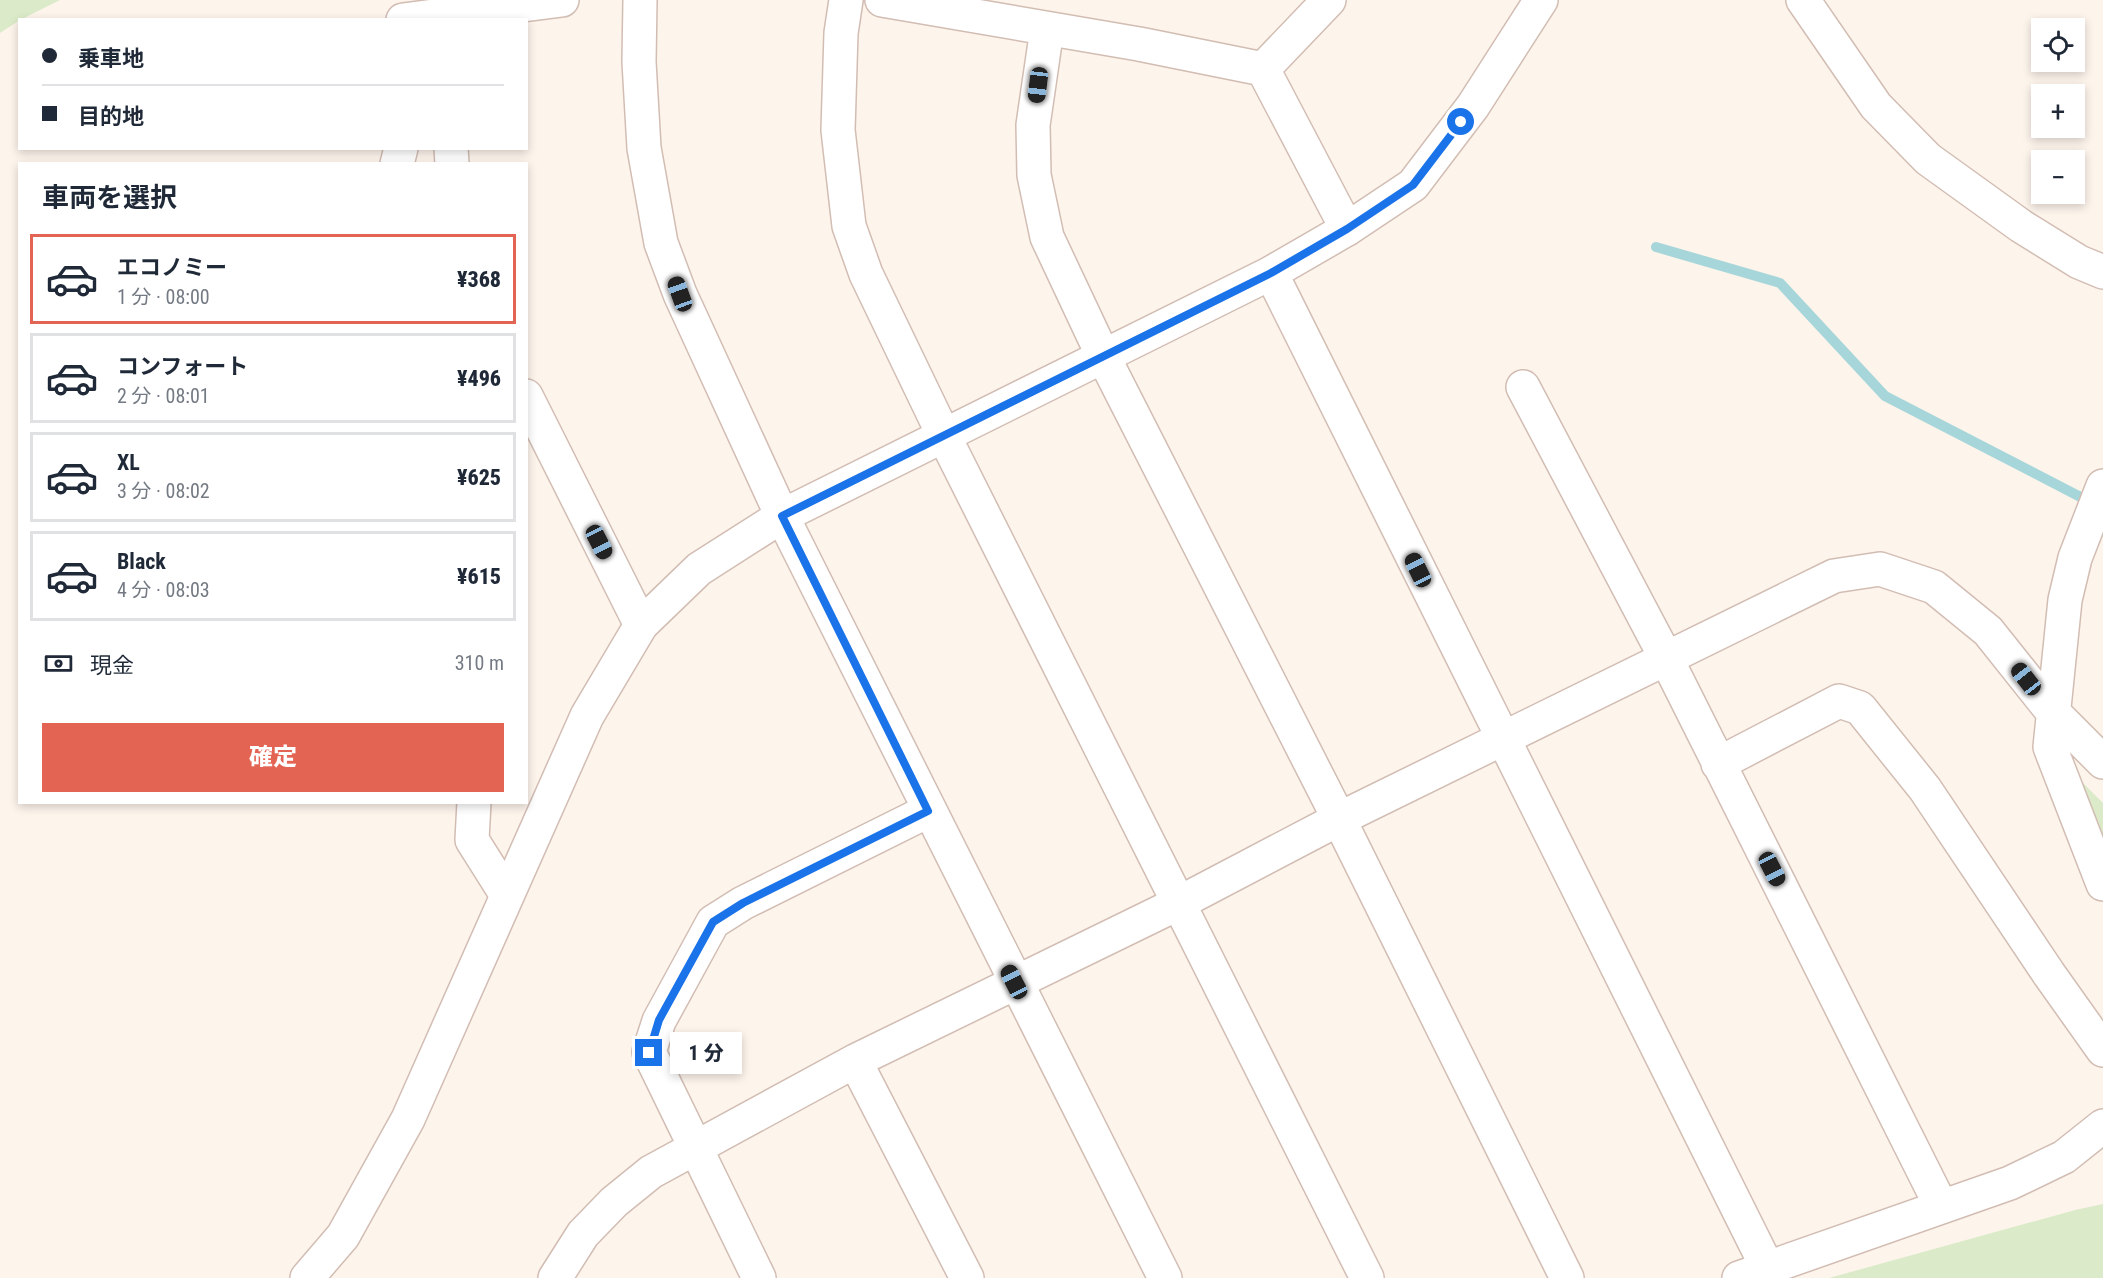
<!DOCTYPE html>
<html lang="ja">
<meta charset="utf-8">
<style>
:root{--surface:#fff;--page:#f2f2f3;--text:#1f2937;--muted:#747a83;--line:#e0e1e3;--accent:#e46454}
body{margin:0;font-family:"Roboto Condensed","Noto Sans JP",sans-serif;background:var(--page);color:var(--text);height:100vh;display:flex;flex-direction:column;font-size:22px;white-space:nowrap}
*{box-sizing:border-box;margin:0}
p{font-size:20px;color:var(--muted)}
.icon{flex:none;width:33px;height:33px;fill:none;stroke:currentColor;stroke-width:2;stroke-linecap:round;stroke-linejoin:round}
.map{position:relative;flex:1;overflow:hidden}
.details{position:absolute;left:18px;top:162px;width:510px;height:642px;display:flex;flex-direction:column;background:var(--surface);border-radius:0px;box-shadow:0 3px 9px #0003}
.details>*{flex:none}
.banner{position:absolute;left:18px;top:18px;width:510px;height:132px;border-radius:0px;box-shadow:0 3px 9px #0003;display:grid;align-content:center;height:132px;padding:0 24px;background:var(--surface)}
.controls{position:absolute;left:2031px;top:18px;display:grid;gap:12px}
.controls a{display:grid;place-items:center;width:54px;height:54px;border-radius:0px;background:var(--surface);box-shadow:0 3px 9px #0003;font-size:30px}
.end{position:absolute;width:27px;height:27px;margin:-14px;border:8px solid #1a73e8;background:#fff;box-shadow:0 0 0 3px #fff}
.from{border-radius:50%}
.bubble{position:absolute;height:42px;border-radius:0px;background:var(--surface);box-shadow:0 3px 9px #0003;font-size:20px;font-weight:800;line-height:42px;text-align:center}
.car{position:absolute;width:18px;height:36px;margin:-18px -9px;border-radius:8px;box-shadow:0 0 4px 2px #0007;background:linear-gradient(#222 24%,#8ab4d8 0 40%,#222 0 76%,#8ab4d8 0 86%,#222 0)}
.banner b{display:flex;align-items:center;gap:21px;height:57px;font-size:22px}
.banner b+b{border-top:2px solid var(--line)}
.banner i{width:15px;height:15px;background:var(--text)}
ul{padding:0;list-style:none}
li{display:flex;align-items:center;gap:18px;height:90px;margin:0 12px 9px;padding:0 12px;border:3px solid var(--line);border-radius:0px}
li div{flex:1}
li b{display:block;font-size:22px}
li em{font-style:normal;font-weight:800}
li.on{border-color:var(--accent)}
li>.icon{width:54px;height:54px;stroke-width:1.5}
h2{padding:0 24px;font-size:27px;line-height:72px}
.pay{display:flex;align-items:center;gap:15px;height:66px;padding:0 24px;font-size:22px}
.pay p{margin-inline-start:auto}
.button{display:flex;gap:12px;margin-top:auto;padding:12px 24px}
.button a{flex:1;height:69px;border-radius:0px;background:var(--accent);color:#fff;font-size:24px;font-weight:800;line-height:69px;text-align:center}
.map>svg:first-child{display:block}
</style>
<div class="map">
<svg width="2103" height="1278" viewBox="0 0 2103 1278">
<rect width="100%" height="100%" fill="#fdf4ec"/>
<!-- green -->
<path fill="#dbebc9" d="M0,0H60L20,20L0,33Z
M2076,776L2103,803V839Z
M2103,1204V1278H1829L2075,1210Z"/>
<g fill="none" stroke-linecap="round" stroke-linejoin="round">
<!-- stream -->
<path stroke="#a6d6d9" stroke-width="10" d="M1656,247L1780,283L1885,396L2094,504"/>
<defs>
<path id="minor" d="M640,0L639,62L644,148L661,243L680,294L782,516L1165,1278
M846,0L841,33L838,130L849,226L866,274L944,436L1367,1278
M882,0L1139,44L1263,69
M403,20L562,0
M1047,29L1033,125L1034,175L1047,237L1103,356L1339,819L1567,1278
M1263,69L1347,229
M1263,69L1329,0
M451,148L452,164
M397,164L401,148
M1271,273L1767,1267
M1523,387L1666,658L1941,1206
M526,396L641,625
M2103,486L2075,558L2065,600L2050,747L2103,884
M1718,764L1839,701L1860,708L1925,789L2049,974L2103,1050
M474,802L472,840L506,894
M855,1061L967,1278
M555,1278L583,1234L614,1202L651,1172L855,1061L1179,903L1339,819L1834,576L1880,569L1934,587L1988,631L2051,710L2103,762
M759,1278L649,1052L659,1021L713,922L743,903L928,811
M1739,1278L2010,1183L2064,1157L2103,1126"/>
<path id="tertiary" d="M1803,0L1876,106L1928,159L2021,226L2079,262L2103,272
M307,1278L343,1236L408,1119L587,716L641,625L699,569L782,516L1271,273L1347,229L1413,185L1473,106L1541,0"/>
</defs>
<!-- minor casing -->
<use href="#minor" stroke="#d2bdb3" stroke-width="36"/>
<!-- tertiary casing -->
<use href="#tertiary" stroke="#d2bdb3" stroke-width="36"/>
<!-- minor -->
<use href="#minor" stroke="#fff" stroke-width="33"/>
<!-- tertiary -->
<use href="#tertiary" stroke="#fff" stroke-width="33"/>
</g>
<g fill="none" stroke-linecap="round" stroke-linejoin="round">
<!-- route -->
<path stroke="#1a73e8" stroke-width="8" d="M649,1053L659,1020L713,922L743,903L928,811L782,516L1271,273L1347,229L1413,185L1461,122"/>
</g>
</svg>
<div class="controls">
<a><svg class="icon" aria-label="locate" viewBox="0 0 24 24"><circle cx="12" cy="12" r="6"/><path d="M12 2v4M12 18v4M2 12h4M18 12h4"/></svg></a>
<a>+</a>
<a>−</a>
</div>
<i class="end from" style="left:1461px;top:122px"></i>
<i class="end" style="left:649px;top:1053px"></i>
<div class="bubble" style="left:670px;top:1032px;width:72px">1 分</div>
<i class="car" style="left:1038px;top:85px;rotate:187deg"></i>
<i class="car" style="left:680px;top:294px;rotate:340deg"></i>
<i class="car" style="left:599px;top:542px;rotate:153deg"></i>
<i class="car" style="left:1418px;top:570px;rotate:334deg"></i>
<i class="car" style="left:2026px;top:679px;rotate:322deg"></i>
<i class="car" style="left:1772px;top:869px;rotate:153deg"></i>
<i class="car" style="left:1014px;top:982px;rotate:333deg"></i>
<div class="banner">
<b><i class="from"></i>乗車地</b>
<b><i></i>目的地</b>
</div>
<section class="details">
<h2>車両を選択</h2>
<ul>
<li class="on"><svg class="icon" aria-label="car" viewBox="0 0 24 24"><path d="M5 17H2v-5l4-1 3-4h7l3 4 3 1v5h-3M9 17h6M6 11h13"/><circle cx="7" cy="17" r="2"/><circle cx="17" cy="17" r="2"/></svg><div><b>エコノミー</b><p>1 分 · 08:00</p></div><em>¥368</em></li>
<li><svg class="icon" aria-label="car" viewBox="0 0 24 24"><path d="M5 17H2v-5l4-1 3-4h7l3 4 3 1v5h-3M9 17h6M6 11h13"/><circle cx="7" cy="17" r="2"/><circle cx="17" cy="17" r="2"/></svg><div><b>コンフォート</b><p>2 分 · 08:01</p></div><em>¥496</em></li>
<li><svg class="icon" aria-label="car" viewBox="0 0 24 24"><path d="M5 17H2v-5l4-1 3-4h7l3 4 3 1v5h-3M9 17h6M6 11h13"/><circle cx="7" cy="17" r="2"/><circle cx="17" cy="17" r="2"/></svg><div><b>XL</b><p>3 分 · 08:02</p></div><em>¥625</em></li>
<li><svg class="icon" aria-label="car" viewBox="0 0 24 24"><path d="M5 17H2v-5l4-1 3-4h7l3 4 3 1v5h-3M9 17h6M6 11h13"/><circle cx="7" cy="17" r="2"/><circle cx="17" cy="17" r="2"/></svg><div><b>Black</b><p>4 分 · 08:03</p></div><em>¥615</em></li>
</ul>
<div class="pay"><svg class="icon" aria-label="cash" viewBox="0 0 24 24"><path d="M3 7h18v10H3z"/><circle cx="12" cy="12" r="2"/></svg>現金<p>310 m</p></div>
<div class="button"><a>確定</a></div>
</section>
</div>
